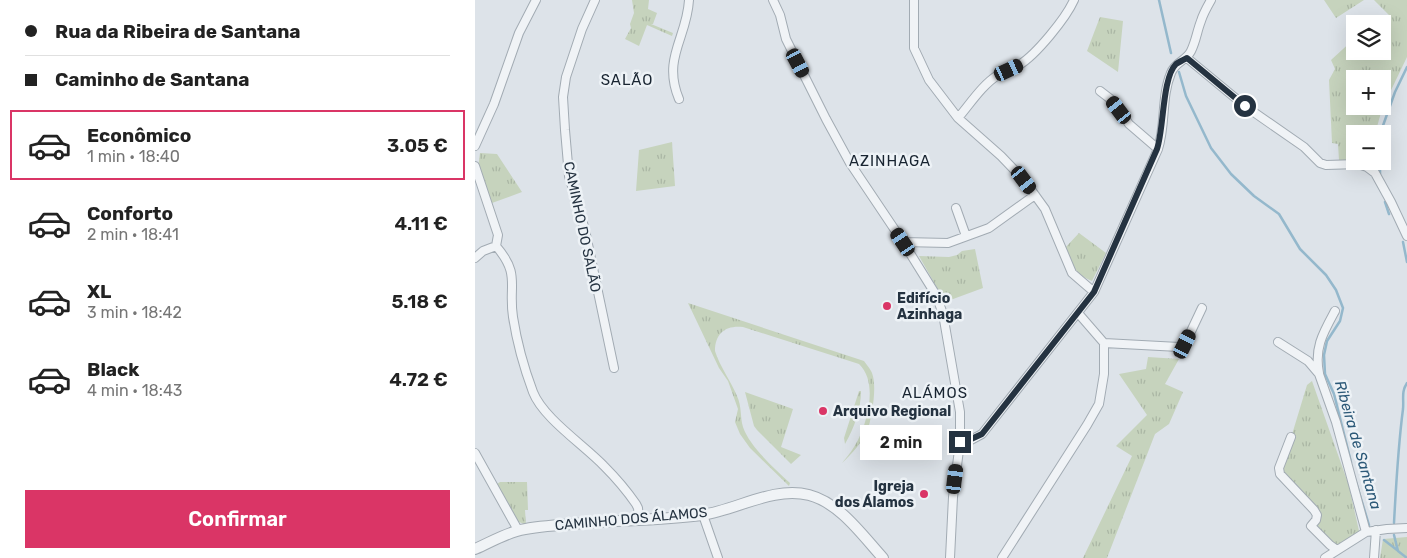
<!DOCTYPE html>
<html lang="pt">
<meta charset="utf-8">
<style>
:root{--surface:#fff;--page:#f2f2f2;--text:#222;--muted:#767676;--line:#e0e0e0;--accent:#da3566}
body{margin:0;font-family:Rubik,sans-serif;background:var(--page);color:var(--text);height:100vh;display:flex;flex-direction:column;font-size:19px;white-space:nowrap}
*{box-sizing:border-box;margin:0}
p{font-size:16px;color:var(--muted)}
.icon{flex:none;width:28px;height:28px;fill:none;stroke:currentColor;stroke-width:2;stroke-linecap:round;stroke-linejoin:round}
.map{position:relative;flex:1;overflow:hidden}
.panel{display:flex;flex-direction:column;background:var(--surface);width:475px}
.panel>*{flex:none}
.hud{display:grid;align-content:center;height:110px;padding:0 25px;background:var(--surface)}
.fabs{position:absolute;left:871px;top:15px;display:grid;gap:10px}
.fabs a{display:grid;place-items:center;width:45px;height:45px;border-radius:0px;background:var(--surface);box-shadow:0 5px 20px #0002;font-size:25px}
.end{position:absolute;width:22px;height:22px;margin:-11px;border:6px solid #253341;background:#fff;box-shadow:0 0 0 2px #fff}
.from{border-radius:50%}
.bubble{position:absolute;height:35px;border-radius:0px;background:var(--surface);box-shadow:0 5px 20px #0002;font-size:16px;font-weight:600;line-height:35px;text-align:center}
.car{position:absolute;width:15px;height:30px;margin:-15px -8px;border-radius:6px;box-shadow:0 0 4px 1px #0007;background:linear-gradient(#222 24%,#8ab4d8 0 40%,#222 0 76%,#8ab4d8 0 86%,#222 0)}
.hud b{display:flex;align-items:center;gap:18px;height:48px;font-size:19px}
.hud b+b{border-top:1px solid var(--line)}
.hud i{width:12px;height:12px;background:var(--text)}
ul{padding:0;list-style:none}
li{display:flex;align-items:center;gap:15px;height:70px;margin:0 10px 8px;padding:0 15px;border:2px solid transparent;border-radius:0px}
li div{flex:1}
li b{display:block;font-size:19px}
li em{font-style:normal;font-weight:600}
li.on{border-color:var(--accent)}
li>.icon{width:45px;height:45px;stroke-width:1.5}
.primary-button{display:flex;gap:10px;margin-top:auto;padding:10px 25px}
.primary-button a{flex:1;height:58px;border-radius:0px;background:var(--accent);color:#fff;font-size:20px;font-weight:600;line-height:58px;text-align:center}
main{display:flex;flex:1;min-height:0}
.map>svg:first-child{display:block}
</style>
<main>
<section class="panel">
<div class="hud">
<b><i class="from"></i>Rua da Ribeira de Santana</b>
<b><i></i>Caminho de Santana</b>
</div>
<ul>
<li class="on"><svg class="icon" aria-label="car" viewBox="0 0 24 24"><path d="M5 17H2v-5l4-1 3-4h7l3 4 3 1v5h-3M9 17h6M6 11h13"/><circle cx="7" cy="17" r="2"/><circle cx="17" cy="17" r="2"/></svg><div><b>Econômico</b><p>1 min · 18:40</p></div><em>3.05 €</em></li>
<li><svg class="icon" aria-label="car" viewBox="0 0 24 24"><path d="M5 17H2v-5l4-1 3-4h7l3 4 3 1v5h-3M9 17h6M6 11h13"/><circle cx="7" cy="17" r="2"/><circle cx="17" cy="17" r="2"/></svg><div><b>Conforto</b><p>2 min · 18:41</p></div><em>4.11 €</em></li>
<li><svg class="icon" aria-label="car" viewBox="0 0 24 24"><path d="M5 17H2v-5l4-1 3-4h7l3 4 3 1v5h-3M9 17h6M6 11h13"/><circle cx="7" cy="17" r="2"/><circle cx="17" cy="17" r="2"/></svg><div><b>XL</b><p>3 min · 18:42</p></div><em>5.18 €</em></li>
<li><svg class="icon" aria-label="car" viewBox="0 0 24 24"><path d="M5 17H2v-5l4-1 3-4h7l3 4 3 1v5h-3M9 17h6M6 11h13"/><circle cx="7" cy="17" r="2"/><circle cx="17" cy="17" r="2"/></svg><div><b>Black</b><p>4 min · 18:43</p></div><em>4.72 €</em></li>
</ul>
<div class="primary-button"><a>Confirmar</a></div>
</section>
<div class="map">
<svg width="932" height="558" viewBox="0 0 932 558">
<defs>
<pattern id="grass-tufts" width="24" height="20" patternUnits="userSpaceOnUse" patternTransform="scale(1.25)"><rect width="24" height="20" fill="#c6d3bd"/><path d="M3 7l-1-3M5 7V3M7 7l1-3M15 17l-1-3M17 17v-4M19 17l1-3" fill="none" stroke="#aab6a4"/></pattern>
</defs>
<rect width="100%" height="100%" fill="#dde3e9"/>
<!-- grass -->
<path fill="url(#grass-tufts)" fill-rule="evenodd" d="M157,0H174L173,9L182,13L178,24H176L198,33L197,36L172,25L164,46L150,39L156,28L155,24L159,13Z
M849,0H889L861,18Z
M899,0H932V57L907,109L900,134H880V161L864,160L863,144L857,143L854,80L860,69L856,60L880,38V51H908V24H900L914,15ZM880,79H908V106H880Z
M625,17L648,21L643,72L612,51Z
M197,142L200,186L161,191L164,150Z
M5,153L22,154L47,192L17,203L3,168Z
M604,233L631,253L617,281C599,274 597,264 590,248Z
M500,249L508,288L470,302L444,256L474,257L482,255L487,251Z
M213,303L389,361C391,364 394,367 396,371C403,383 397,416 393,429C388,441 377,454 367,463C373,456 379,448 383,440C393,420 403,382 384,364L268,327C251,325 240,333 240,351C245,367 256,381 262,396C267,407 265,417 268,427C275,447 299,468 315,483L314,486L275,448L265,434L260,422L263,409L253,381L244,368Z
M673,357L704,359L690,384L708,392L694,424L680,434L632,558H608L657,456L641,446L672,415L644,374L671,369Z
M837,381L874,486L884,531L886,535L862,550L836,526L842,516L805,474L832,385Z
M384,391H386C386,410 379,428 370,444L369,438Z
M270,392L318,409L306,447L326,455L316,464L282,430L279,426Z
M25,482H52L53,510H50L51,525L42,521L22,488V484Z
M932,537V558H905L908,539Z"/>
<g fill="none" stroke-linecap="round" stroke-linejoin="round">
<!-- stream -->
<path stroke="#94b8cc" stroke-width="2.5" d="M684,0L696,53
M704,72L711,96L736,148L756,174L779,196L804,214L825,249L851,275L861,290L868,308L865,321L852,341L849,355L850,374L859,394L876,462
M905,134L920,92L932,67
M905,161V174
M910,202L914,214
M928,242L932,262
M880,479L894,525
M919,523C921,485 923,447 928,409C929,399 926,392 932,383
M919,535L923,551L932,558
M909,540L922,550"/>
<defs>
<path id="minor" d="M120,0L107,29L91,77L88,97L90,130L94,176L110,230L139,368
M298,0L305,15L311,39L351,119L375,163L428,242L461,295L468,314L485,412V442L478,497L475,558
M439,0V48L454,80L483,118L526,156L549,180L570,209L597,273L619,292
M712,58L770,106L829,147L845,163L851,165L883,164L892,167L900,173L916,202L932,236
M625,91L638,101L654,124L683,149
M204,99C187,58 212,38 214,0
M483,118C495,104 507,85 523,75C529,71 537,69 544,65C561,55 591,18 599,0
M0,146L19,104L44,33L61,0
M0,166L23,235L21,246C46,275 33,285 38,317C42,343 49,368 58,392C68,418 109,445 129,466C140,477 152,491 161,504L163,508L164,520
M481,208L491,236
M428,242L473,243L484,239L514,228L560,195
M0,258L8,251L21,246
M803,342L833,361L844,374L861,422L891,532
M629,343L704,347L710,344L727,308
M844,373C839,348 848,333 860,311
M816,437L804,468L805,474L839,510L842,515L841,520L836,526L855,545L862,550
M485,442L494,441L507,434L619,292L683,149C691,125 686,97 696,73C700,62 711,61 716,51C721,41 722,31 726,21C728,14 732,7 736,0
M0,453L43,530
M228,515L243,558
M527,558L612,425L624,404L629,374V343L603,313
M850,558L891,532L912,529L932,528
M899,558L901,530"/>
<path id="tertiary" d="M0,549C14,543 27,535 42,531C56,527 72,526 87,525C133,520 180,521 227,515C262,510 298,486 334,495C365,503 387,535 408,558"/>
</defs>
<!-- minor casing -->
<use href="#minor" stroke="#a2abb3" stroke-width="10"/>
<!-- tertiary casing -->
<use href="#tertiary" stroke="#a2abb3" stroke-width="12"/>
<!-- minor -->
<use href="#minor" stroke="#f0f3f6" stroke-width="8"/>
<!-- tertiary -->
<use href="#tertiary" stroke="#f0f3f6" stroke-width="10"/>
</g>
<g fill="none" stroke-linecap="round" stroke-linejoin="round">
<!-- route -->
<path stroke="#253341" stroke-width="6" d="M485,442L494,440L507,434L619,292L682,149C689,129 687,78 701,64C704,62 708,60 712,58L770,106"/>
</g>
<!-- markers -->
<g fill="#da3566" stroke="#edf2f6" stroke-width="2">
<circle cx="412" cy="306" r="5"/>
<circle cx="348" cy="411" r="5"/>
<circle cx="449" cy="494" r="5"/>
</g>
<g text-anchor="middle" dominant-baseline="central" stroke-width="5" stroke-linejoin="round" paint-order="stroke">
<!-- street labels -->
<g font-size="14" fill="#253341" stroke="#edf2f6">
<text transform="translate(107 227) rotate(78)">CAMINHO DO SALÃO</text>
<text transform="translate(156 519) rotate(-5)">CAMINHO DOS ÁLAMOS</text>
</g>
<!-- poi labels -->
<g font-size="14" font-weight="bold" fill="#253341" stroke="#edf2f6" text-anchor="start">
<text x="422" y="298">Edifício<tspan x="422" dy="16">Azinhaga</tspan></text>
<text x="358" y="411">Arquivo Regional</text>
<text x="439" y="486" text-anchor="end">Igreja<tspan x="439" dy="16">dos Álamos</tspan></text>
</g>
<!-- neighbourhood labels -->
<g font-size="15" letter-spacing="1" fill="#182431" stroke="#edf2f6">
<text x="152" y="80">SALÃO</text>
<text x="415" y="161">AZINHAGA</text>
<text x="460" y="393">ALÁMOS</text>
</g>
<!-- water labels -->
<g font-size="15" font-style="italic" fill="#2c5978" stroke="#edf2f6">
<text transform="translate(883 445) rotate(74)">Ribeira de Santana</text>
</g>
</g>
</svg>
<div class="fabs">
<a><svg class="icon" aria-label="layers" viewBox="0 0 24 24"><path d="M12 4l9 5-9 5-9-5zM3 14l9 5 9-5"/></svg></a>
<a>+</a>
<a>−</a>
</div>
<i class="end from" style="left:770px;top:106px"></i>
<i class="end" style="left:485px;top:442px"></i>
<div class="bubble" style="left:385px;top:425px;width:82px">2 min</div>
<i class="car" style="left:323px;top:63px;rotate:152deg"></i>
<i class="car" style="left:534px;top:70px;rotate:65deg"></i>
<i class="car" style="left:644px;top:110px;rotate:323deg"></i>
<i class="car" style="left:549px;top:180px;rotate:143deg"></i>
<i class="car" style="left:428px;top:242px;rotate:326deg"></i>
<i class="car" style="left:710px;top:344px;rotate:26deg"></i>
<i class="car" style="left:480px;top:479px;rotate:7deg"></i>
</div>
</main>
